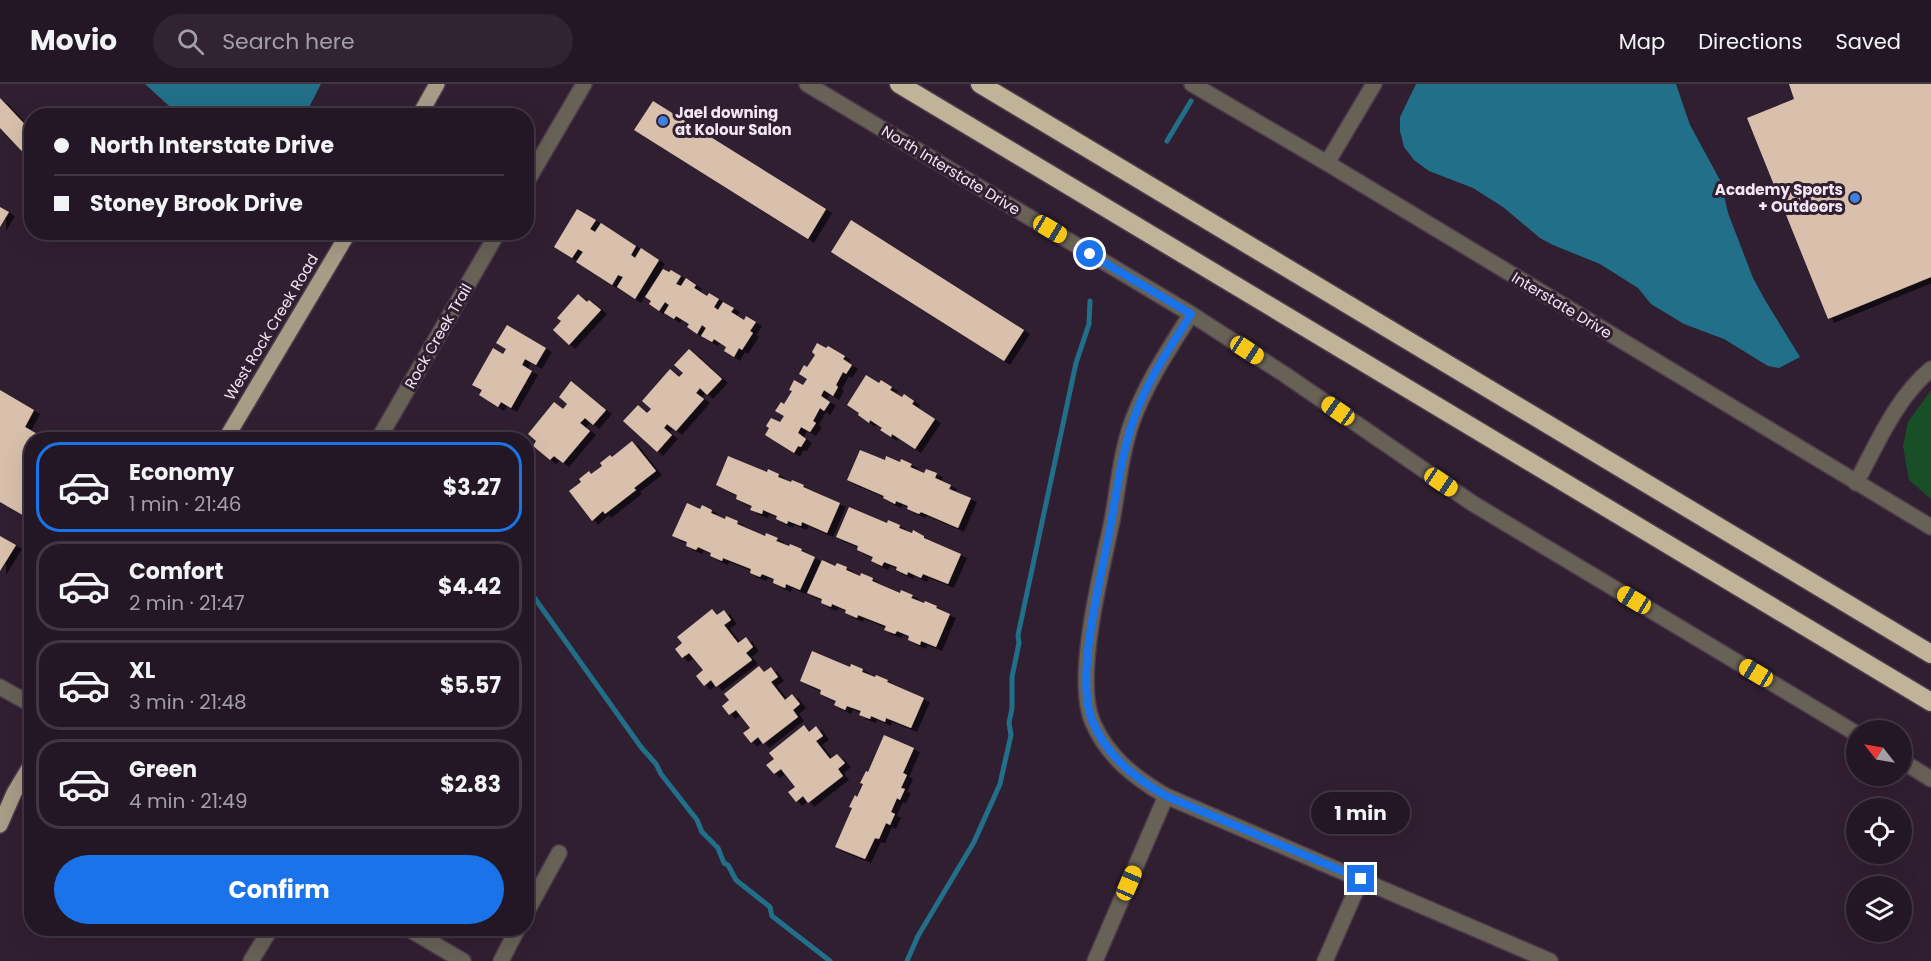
<!DOCTYPE html>
<meta charset="utf-8">
<style>
:root{--surface:#241725;--page:#302432;--text:#f1f3f6;--muted:#a39fa7;--line:#413642;--accent:#1a73e8}
body{margin:0;font-family:Poppins,sans-serif;background:var(--page);color:var(--text);height:100vh;display:flex;flex-direction:column;font-size:22px;white-space:nowrap}
*{box-sizing:border-box;margin:0}
p{font-size:20px;color:var(--muted)}
.icon{flex:none;width:33px;height:33px;fill:none;stroke:currentColor;stroke-width:2;stroke-linecap:round;stroke-linejoin:round}
.map{position:relative;flex:1;overflow:hidden}
.details{position:absolute;left:24px;top:348px;width:510px;height:504px;display:flex;flex-direction:column;background:var(--surface);border-radius:24px;box-shadow:0 6px 24px #0002,0 0 0 2px var(--line)}
.details>*{flex:none}
.banner{position:absolute;left:24px;top:24px;width:510px;height:132px;border-radius:24px;box-shadow:0 6px 24px #0002,0 0 0 2px var(--line);display:grid;align-content:center;height:132px;padding:0 30px;background:var(--surface)}
.needle{width:39px;rotate:301deg}
.tools{position:absolute;left:1846px;top:636px;display:grid;gap:12px}
.tools a{display:grid;place-items:center;width:66px;height:66px;border-radius:50%;background:var(--surface);box-shadow:0 6px 24px #0002,0 0 0 2px var(--line);font-size:30px}
.end{position:absolute;width:27px;height:27px;margin:-14px;border:8px solid #1a73e8;background:#fff;box-shadow:0 0 0 3px #fff}
.from{border-radius:50%}
.bubble{position:absolute;height:42px;border-radius:21px;background:var(--surface);box-shadow:0 6px 24px #0002,0 0 0 2px var(--line);font-size:20px;font-weight:700;line-height:42px;text-align:center}
.car{position:absolute;width:18px;height:36px;margin:-18px -9px;border-radius:8px;box-shadow:0 0 4px 2px #0007;background:linear-gradient(#f5c518 24%,#345 0 40%,#f5c518 0 76%,#345 0 86%,#f5c518 0)}
.banner b{display:flex;align-items:center;gap:21px;height:57px;font-size:22px}
.banner b+b{border-top:2px solid var(--line)}
.banner i{width:15px;height:15px;background:var(--text)}
ul{padding:10px 0 0;list-style:none}
li{display:flex;align-items:center;gap:18px;height:90px;margin:0 12px 9px;padding:0 18px;border:3px solid var(--line);border-radius:24px}
li div{flex:1}
li b{display:block;font-size:22px}
li em{font-style:normal;font-weight:700}
li.active{border-color:var(--accent)}
li>.icon{width:54px;height:54px;stroke-width:1.5}
.action{display:flex;gap:12px;margin-top:auto;padding:12px 30px}
.action a{flex:1;height:69px;border-radius:36px;background:var(--accent);color:#fff;font-size:24px;font-weight:700;line-height:69px;text-align:center}
header{display:flex;align-items:center;gap:36px;box-sizing:border-box;height:84px;padding:0 30px;background:var(--surface);border-bottom:2px solid var(--line)}
header strong{font-size:28px}
nav{display:flex;gap:33px;margin-inline-start:auto;font-size:21px}
.search{width:420px;height:54px;background:var(--page);display:flex;align-items:center;gap:15px;box-sizing:border-box;padding:0 21px;border-radius:33px;color:var(--muted);font-size:22px}
.map>svg:first-child{display:block}
</style>
<header>
<strong>Movio</strong>
<div class="search"><svg class="icon" aria-label="search" viewBox="0 0 24 24"><circle cx="10" cy="10" r="6"/><path d="M15 15l6 6"/></svg>Search here</div>
<nav><a>Map</a><a>Directions</a><a>Saved</a></nav>
</header>
<div class="map">
<svg width="1931" height="877" viewBox="0 0 1931 877">
<defs>
<filter id="shadow"><feDropShadow dx="6" dy="4" stdDeviation="0" flood-color="#0009"/></filter>
</defs>
<rect width="100%" height="100%" fill="#301f31"/>
<!-- green -->
<path fill="#184f26" d="M1931,306V415L1909,396L1903,362L1908,338Z"/>
<!-- water -->
<path fill="#226f89" d="M145,0H321L305,31L180,32Z
M1416,0H1676L1690,41L1721,98L1728,129L1753,194L1765,216L1800,273L1779,284L1768,282L1724,255L1684,240L1651,220L1638,204L1600,180L1553,161L1540,154L1503,123L1473,104L1429,87L1414,76L1404,63L1400,47V33Z"/>
<g fill="none" stroke-linecap="round" stroke-linejoin="round">
<!-- stream -->
<path stroke="#226f89" stroke-width="5" d="M1167,57L1191,17
M526,502L641,663L656,680L661,690L697,736L702,748L718,764L724,779L728,781L736,796L770,823L772,832L830,877
M907,877L918,852L974,758L1000,700L1011,651L1009,639L1012,624V593L1019,559L1018,551L1076,279L1089,240L1090,217"/>
</g>
<!-- building -->
<path fill="#d9c0ac" filter="url(#shadow)" d="M1789,0H1931V193L1828,235L1747,34L1794,15Z
M0,14L32,48V78L0,44Z
M653,17L826,125L808,155L634,46Z
M0,123L9,128L0,143Z
M577,125L596,136L590,145L595,148L601,139L636,162L631,171L635,174L641,164L659,176L635,215L617,203L623,193L618,191L612,201L576,178L583,168L578,165L572,174L554,163Z
M851,136L1024,246L1004,277L831,168Z
M663,185L669,188L671,186L681,192L676,200L681,202L686,194L696,201L694,204L707,212L709,209L719,215L714,223L718,226L723,218L734,224L731,228L744,236L746,232L756,238L750,247L753,249L742,266L739,264L734,273L724,267L726,263L714,255L712,258L701,252L706,244L702,241L697,250L687,243L689,240L676,232L674,235L664,229L669,221L665,218L659,227L649,220L651,217L645,213Z
M578,210L587,218L589,216L601,226L569,261L553,246L561,237L557,234Z
M507,241L546,264L536,281L525,275L522,281L532,287L511,324L501,318L498,323L479,311L482,306L472,301L493,264L503,270L506,265L496,259Z
M817,259L826,264L828,262L845,272L843,275L852,281L846,290L843,288L836,301L838,303L833,312L824,306L821,312L830,318L824,327L820,324L813,337L816,339L810,348L801,343L798,349L806,355L801,363L798,362L794,369L765,351L769,344L766,342L771,334L780,338L784,332L775,327L781,318L784,320L792,307L789,306L794,296L803,301L807,295L799,290L804,281L807,283L815,271L812,268Z
M689,265L722,295L707,311L700,304L696,309L704,315L676,347L667,340L664,344L672,351L657,368L623,337L638,321L647,329L651,325L642,317L670,285L679,293L683,289L674,281Z
M866,291L879,299L881,296L892,303L890,306L902,313L904,310L914,317L912,320L935,335L915,365L892,350L891,353L880,346L882,344L870,336L869,339L858,331L859,329L847,321Z
M571,297L606,326L593,341L585,334L580,339L590,347L563,379L554,372L550,376L533,362L536,357L528,350L554,318L563,325L567,320L559,313Z
M0,306L34,326L25,343L48,356H32V428L28,434L0,418Z
M632,357L656,387L634,404L636,406L605,430L603,427L592,437L569,407L581,398L579,395L589,387L591,390L602,382L600,379L610,371L612,373Z
M860,366L885,376L886,372L900,378L901,375L912,380L910,383L924,389L926,385L937,389L935,394L951,401L949,405L971,414L958,444L921,428L919,430L907,425L908,422L896,417L895,420L883,414L884,412L847,396Z
M728,372L767,388L768,385L779,390L778,393L791,398L792,396L804,401L803,403L840,419L827,449L802,438L801,442L788,437L787,440L776,435L777,432L763,426L762,430L750,426L752,422L736,415L737,411L716,401Z
M687,419L700,425L702,421L712,426L711,429L725,435L726,432L738,437L737,440L765,452L766,449L778,454L776,457L789,462L790,460L802,465L801,467L815,473L800,506L786,500L785,504L773,499L774,495L762,490L760,493L750,489L751,485L723,474L722,477L710,472L711,469L698,463L696,466L686,462L687,458L672,452Z
M849,423L887,439L888,436L900,441L899,444L912,449L913,446L924,452V454L961,470L948,500L923,490L921,494L908,488L907,491L896,486L897,483L884,478L882,482L871,477L873,473L857,466L858,462L836,453Z
M0,452L16,461L0,487Z
M822,476L835,482L837,479L847,483L846,486L860,492L861,489L873,494L872,497L900,509L901,506L913,511L911,514L924,519L925,517L937,522L936,524L950,530L936,563L921,557L920,561L908,556L909,552L897,547L895,550L884,546L886,542L858,531L857,534L845,529L846,526L832,520L831,523L821,519L822,515L807,509Z
M712,525L717,531L724,526L731,536L724,541L738,559L746,553L753,563L746,569L752,576L716,603L711,596L704,602L696,592L703,586L689,569L682,574L675,565L682,559L677,553Z
M812,567L850,583L851,580L863,585L862,588L875,593L876,591L888,596L887,598L924,614L911,644L886,634L885,638L871,632L870,635L859,631L861,627L847,622L845,626L834,621L836,617L820,610L821,606L800,597Z
M759,582L764,588L771,583L778,593L771,598L785,616L792,610L800,620L793,626L798,633L763,660L758,653L751,659L743,649L750,644L736,626L729,631L722,622L729,616L724,610Z
M804,641L809,648L816,642L823,652L816,657L830,675L837,670L845,679L838,685L843,692L808,719L803,712L796,718L788,708L795,703L781,685L774,690L766,681L774,675L769,669Z
M884,651L914,664L903,689L907,691L901,704L905,705L900,716L897,714L891,728L895,730L890,741L886,739L879,755L875,754L865,775L835,763L852,724L849,723L855,711L857,713L863,700L860,699L866,687L868,688Z"/>
<g fill="none" stroke-linecap="round" stroke-linejoin="round">
<defs>
<path id="minor" d="M807,0L1191,230L1284,290L1472,419L1857,650
M1192,0L1327,79L1931,443
M1327,79L1374,0
M526,99L584,0
M1191,230C1169,265 1146,299 1132,338C1121,369 1118,404 1112,437C1102,486 1073,595 1093,639C1108,673 1135,694 1166,712L1550,877
M378,356L498,148
M1856,399C1877,360 1896,314 1931,285
M0,603L32,621
M1902,677L1931,695
M526,829L559,769
M407,844L463,877
M251,877L271,844
M501,877L518,844
M1095,877L1166,712
M1325,877L1361,795"/>
<path id="major" d="M419,32L437,0
M225,356L349,148
M0,741L14,709L32,679"/>
<path id="highway" d="M899,0L1931,618
M980,0L1931,570"/>
</defs>
<!-- minor casing -->
<use href="#minor" stroke="#4b3b4c" stroke-width="18"/>
<!-- major casing -->
<use href="#major" stroke="#4b3b4c" stroke-width="18"/>
<!-- highway casing -->
<use href="#highway" stroke="#4b3b4c" stroke-width="21"/>
<!-- minor -->
<use href="#minor" stroke="#676156" stroke-width="15"/>
<!-- major -->
<use href="#major" stroke="#a79c86" stroke-width="15"/>
<!-- highway -->
<use href="#highway" stroke="#c1b398" stroke-width="18"/>
</g>
<g fill="none" stroke-linecap="round" stroke-linejoin="round">
<!-- route -->
<path stroke="#1a73e8" stroke-width="8" d="M1090,170L1191,230C1173,259 1152,289 1139,321C1122,362 1117,407 1109,450C1100,497 1074,597 1093,639C1108,673 1135,694 1166,712L1361,795"/>
</g>
<!-- markers -->
<g fill="#3f7fe0" stroke="#301f31" stroke-width="2">
<circle cx="663" cy="37" r="6"/>
<circle cx="1855" cy="114" r="6"/>
</g>
<g text-anchor="middle" dominant-baseline="central" stroke-width="6" stroke-linejoin="round" paint-order="stroke">
<!-- poi labels -->
<g font-size="15" font-weight="bold" fill="#f1e6f2" stroke="#301f31" text-anchor="start">
<text x="675" y="28">Jael downing<tspan x="675" dy="17">at Kolour Salon</tspan></text>
<text x="1843" y="105" text-anchor="end">Academy Sports<tspan x="1843" dy="17">+ Outdoors</tspan></text>
</g>
<!-- street labels -->
<g font-size="15" fill="#f1e6f2" stroke="#301f31">
<text transform="translate(951 86) rotate(31)">North Interstate Drive</text>
<text transform="translate(1562 221) rotate(31)">Interstate Drive</text>
<text transform="translate(271 243) rotate(-59)">West Rock Creek Road</text>
<text transform="translate(438 252) rotate(-60)">Rock Creek Trail</text>
</g>
</g>
</svg>
<div class="tools">
<a><svg class="needle" viewBox="-14 -14 28 28"><path d="M0-13l5 13h-10z" fill="#e53935"/><path d="M0 13l5-13h-10z" fill="#a39fa7"/></svg></a>
<a><svg class="icon" aria-label="locate" viewBox="0 0 24 24"><circle cx="12" cy="12" r="6"/><path d="M12 2v4M12 18v4M2 12h4M18 12h4"/></svg></a>
<a><svg class="icon" aria-label="layers" viewBox="0 0 24 24"><path d="M12 4l9 5-9 5-9-5zM3 14l9 5 9-5"/></svg></a>
</div>
<i class="end from" style="left:1090px;top:170px"></i>
<i class="end" style="left:1361px;top:795px"></i>
<div class="bubble" style="left:1311px;top:708px;width:99px">1 min</div>
<i class="car" style="left:1050px;top:145px;rotate:121deg"></i>
<i class="car" style="left:1247px;top:266px;rotate:123deg"></i>
<i class="car" style="left:1338px;top:327px;rotate:305deg"></i>
<i class="car" style="left:1441px;top:398px;rotate:124deg"></i>
<i class="car" style="left:1634px;top:516px;rotate:301deg"></i>
<i class="car" style="left:1756px;top:589px;rotate:301deg"></i>
<i class="car" style="left:1129px;top:799px;rotate:23deg"></i>
<div class="banner">
<b><i class="from"></i>North Interstate Drive</b>
<b><i></i>Stoney Brook Drive</b>
</div>
<section class="details">
<ul>
<li class="active"><svg class="icon" aria-label="car" viewBox="0 0 24 24"><path d="M5 17H2v-5l4-1 3-4h7l3 4 3 1v5h-3M9 17h6M6 11h13"/><circle cx="7" cy="17" r="2"/><circle cx="17" cy="17" r="2"/></svg><div><b>Economy</b><p>1 min · 21:46</p></div><em>$3.27</em></li>
<li><svg class="icon" aria-label="car" viewBox="0 0 24 24"><path d="M5 17H2v-5l4-1 3-4h7l3 4 3 1v5h-3M9 17h6M6 11h13"/><circle cx="7" cy="17" r="2"/><circle cx="17" cy="17" r="2"/></svg><div><b>Comfort</b><p>2 min · 21:47</p></div><em>$4.42</em></li>
<li><svg class="icon" aria-label="car" viewBox="0 0 24 24"><path d="M5 17H2v-5l4-1 3-4h7l3 4 3 1v5h-3M9 17h6M6 11h13"/><circle cx="7" cy="17" r="2"/><circle cx="17" cy="17" r="2"/></svg><div><b>XL</b><p>3 min · 21:48</p></div><em>$5.57</em></li>
<li><svg class="icon" aria-label="car" viewBox="0 0 24 24"><path d="M5 17H2v-5l4-1 3-4h7l3 4 3 1v5h-3M9 17h6M6 11h13"/><circle cx="7" cy="17" r="2"/><circle cx="17" cy="17" r="2"/></svg><div><b>Green</b><p>4 min · 21:49</p></div><em>$2.83</em></li>
</ul>
<div class="action"><a>Confirm</a></div>
</section>
</div>
